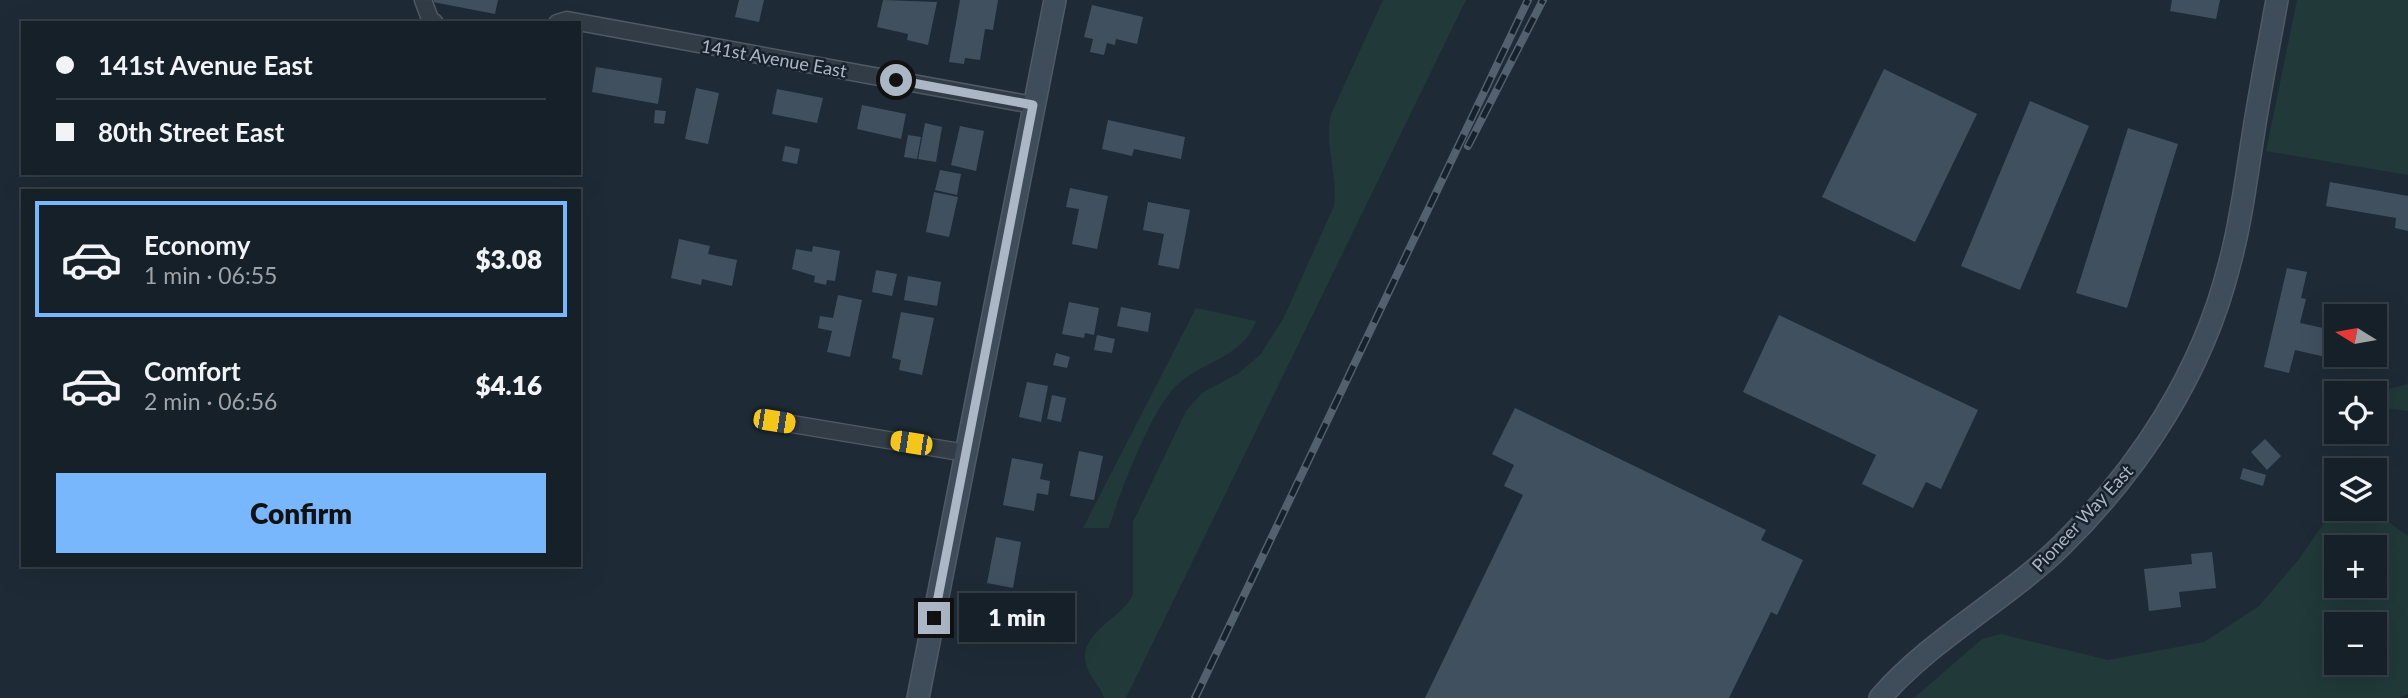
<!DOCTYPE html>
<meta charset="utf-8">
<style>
:root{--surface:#162028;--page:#1f2830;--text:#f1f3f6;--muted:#9ea3a8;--line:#353e45;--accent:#78b7fc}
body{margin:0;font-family:Lato,sans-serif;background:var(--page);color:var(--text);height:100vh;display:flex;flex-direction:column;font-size:26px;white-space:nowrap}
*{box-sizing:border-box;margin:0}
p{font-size:23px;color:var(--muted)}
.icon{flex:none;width:38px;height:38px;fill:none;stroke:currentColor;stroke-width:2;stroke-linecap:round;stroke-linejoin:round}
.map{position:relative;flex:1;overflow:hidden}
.side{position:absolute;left:21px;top:189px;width:560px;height:378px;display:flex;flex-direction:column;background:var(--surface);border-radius:0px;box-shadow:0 7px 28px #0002,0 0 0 2px var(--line)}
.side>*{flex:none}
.hud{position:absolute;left:21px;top:21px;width:560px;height:154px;border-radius:0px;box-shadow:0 7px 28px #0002,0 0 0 2px var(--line);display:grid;align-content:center;height:154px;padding:0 35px;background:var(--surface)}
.needle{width:46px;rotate:281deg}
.controls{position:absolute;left:2324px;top:304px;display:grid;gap:14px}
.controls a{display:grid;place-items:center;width:63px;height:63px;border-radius:0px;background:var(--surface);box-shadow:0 7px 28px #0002,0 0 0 2px var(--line);font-size:35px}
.end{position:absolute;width:32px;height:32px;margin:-16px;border:9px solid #abb7c4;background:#111;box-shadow:0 0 0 4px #111}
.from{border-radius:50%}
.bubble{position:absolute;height:49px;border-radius:0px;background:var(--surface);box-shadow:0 7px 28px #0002,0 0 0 2px var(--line);font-size:23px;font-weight:800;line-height:49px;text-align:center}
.car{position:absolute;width:21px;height:42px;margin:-21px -10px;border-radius:9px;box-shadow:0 0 5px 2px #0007;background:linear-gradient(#f5c518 24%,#345 0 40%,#f5c518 0 76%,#345 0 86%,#f5c518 0)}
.hud b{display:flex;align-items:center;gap:24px;height:66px;font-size:26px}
.hud b+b{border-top:2px solid var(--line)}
.hud i{width:18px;height:18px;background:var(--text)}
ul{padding:12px 0 0;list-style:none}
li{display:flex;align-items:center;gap:21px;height:116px;margin:0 14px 10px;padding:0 21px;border:4px solid transparent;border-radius:0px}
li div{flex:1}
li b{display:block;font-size:26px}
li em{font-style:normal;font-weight:800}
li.selected{border-color:var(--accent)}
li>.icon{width:63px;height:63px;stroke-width:1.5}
.button{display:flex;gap:14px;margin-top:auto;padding:14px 35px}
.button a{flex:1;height:80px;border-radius:0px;background:var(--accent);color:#111;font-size:28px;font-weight:800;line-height:80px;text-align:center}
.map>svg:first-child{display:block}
</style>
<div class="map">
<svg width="2408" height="698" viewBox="0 0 2408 698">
<rect width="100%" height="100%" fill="#1e2b36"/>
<!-- green -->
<path fill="#213939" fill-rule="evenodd" d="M1383,0H1466L1126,698H1104C1100,684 1086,674 1085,659C1083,630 1124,617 1133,594V522L1186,411L1202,393L1239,373L1261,354L1284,317L1334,206C1338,175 1324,145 1331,114Z
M2297,0H2408V175L2266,151Z
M1196,308L1256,321C1242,359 1202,360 1175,387C1151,411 1119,494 1109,528H1083Z
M2408,384V411L2375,407V394H2370Z
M2371,509L2408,536V694L2399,698H1914L1982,639L2001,634L2108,660L2204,642L2259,606L2299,559L2333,510ZM2336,548H2375V586H2336ZM2336,625H2375V663H2336Z"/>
<!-- building -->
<path fill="#41505f" d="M434,0H498L495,14L433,2Z
M739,0H764L759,22L735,17Z
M883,0L937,2L928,45L907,40L908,34L877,27Z
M960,0H998L993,30L985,29L980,60L965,58L964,64L949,62Z
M2172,0H2220L2216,19L2170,11Z
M1092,5L1143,17L1137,44L1116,39L1115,45L1107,43L1104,55L1090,52L1093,39L1084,37Z
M596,67L662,78L658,104L592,92Z
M1884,69L1977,114L1915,242L1822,197Z
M696,88L719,93L708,144L685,139Z
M777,89L823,98L817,123L772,114Z
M2030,101L2089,126L2020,290L1961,266Z
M862,105L906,114L901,139L857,129Z
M655,110L666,111L664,124L654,123Z
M1108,120L1185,137L1181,159L1134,149L1132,156L1102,149Z
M925,123L942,127L936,162L918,159Z
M960,126L984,131L976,171L951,165Z
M2128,128L2178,144L2127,308L2076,293Z
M908,135L921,137L917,159L904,157Z
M785,146L800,149L797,164L782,161Z
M940,170L961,174L957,195L935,190Z
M2330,182L2408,196V231L2395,228L2396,218L2326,206Z
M1070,188L1108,196L1097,249L1072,244L1079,209L1066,207Z
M934,192L958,197L949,237L926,232Z
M1148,202L1190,210L1179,269L1158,265L1164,234L1143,230Z
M679,239L710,246L708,254L737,260L732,286L702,279L701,285L671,278Z
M813,246L840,251L835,281L827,280L826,285L814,282L815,276L792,269L796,249L812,252Z
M2287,268L2307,272L2301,298L2306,299L2300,323L2332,330L2336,317L2334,359L2295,350L2289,373L2264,367Z
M876,270L897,274L892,296L872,292Z
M908,276L941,282L937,306L904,300Z
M838,295L862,300L850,357L827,352L832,331L818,328L820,316L833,318Z
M1069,302L1099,308L1094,335L1085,333L1084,338L1062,334Z
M1121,307L1151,313L1148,332L1117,326Z
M2345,308L2369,313L2368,317H2343Z
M901,312L934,318L922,375L899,370L901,360L892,358Z
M1779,315L1978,410L1941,489L1926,482L1913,508L1862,484L1876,455L1743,392Z
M2375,317L2383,319L2378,342L2375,341Z
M1097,335L1115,339L1112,353L1094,350Z
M1056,353L1070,357L1067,368L1053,365Z
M1027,382L1048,386L1041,422L1019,417Z
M1052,395L1066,398L1061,422L1047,419Z
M1515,408L1766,530L1761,540L1803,560L1777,615L1771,612L1729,698H1425L1523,495L1504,486L1514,465L1492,454Z
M2265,439L2281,456L2267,470L2251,452Z
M1079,451L1103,456L1094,500L1070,496Z
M1012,458L1043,464L1040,479L1050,481L1048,495L1037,493L1034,511L1003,505Z
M2243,468L2266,475L2263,486L2240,479Z
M996,537L1021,542L1013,588L987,583Z
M2212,552L2216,588L2179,592L2181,607L2149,611L2144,569L2192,564L2191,554Z"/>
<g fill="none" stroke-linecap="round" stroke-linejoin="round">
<defs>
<path id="street" d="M423,0L430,19L435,23
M557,23L567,20L1033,105
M774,421L966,453"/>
<path id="secondary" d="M918,698L1055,0
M1880,698C1932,638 2006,600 2062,545C2140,468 2202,373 2229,266C2241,223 2246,179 2253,136C2260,90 2269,45 2277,0"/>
</defs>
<!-- street casing -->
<use href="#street" stroke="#4f5a65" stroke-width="19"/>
<!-- secondary casing -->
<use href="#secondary" stroke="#4f5a65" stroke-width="24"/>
<!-- street -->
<use href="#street" stroke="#323c47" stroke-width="16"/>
<!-- secondary -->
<use href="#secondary" stroke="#3f4c5a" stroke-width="21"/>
<defs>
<path id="rail" d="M1468,146L1543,0
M1195,698L1528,0"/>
</defs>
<!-- rail casing -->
<use href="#rail" stroke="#53616e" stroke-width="8"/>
<!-- rail -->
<use href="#rail" stroke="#17212b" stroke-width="5" stroke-dasharray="16" stroke-linecap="butt"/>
</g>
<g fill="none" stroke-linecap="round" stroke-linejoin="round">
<!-- route -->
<path stroke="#abb7c4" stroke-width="9" d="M896,80L1033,105L934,618"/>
</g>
<g text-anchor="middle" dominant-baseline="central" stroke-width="5" stroke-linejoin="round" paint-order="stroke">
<!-- street labels -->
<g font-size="18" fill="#abb7c4" stroke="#17212b">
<text transform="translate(774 58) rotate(10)">141st Avenue East</text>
<text transform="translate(2082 518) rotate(-47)">Pioneer Way East</text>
</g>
</g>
</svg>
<div class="controls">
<a><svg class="needle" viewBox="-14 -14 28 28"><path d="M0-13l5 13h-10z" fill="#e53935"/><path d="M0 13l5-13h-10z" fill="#9ea3a8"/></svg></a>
<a><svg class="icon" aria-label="locate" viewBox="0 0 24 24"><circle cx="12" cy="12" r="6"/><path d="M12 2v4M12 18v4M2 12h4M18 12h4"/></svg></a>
<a><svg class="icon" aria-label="layers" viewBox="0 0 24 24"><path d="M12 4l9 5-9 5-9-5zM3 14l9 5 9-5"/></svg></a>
<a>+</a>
<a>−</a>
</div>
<i class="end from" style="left:896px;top:80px"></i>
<i class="end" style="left:934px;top:618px"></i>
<div class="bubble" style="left:959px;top:593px;width:116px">1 min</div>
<i class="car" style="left:774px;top:421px;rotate:99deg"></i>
<i class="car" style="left:911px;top:443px;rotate:279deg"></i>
<div class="hud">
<b><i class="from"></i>141st Avenue East</b>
<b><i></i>80th Street East</b>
</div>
<section class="side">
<ul>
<li class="selected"><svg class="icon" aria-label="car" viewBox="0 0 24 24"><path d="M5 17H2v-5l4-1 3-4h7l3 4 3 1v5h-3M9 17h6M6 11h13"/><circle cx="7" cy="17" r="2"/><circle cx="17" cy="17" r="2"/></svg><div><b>Economy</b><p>1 min · 06:55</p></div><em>$3.08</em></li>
<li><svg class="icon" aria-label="car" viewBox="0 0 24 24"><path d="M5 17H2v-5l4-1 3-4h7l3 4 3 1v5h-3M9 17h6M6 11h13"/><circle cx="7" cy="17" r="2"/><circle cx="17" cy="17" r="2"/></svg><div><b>Comfort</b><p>2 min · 06:56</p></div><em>$4.16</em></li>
</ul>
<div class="button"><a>Confirm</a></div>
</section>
</div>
